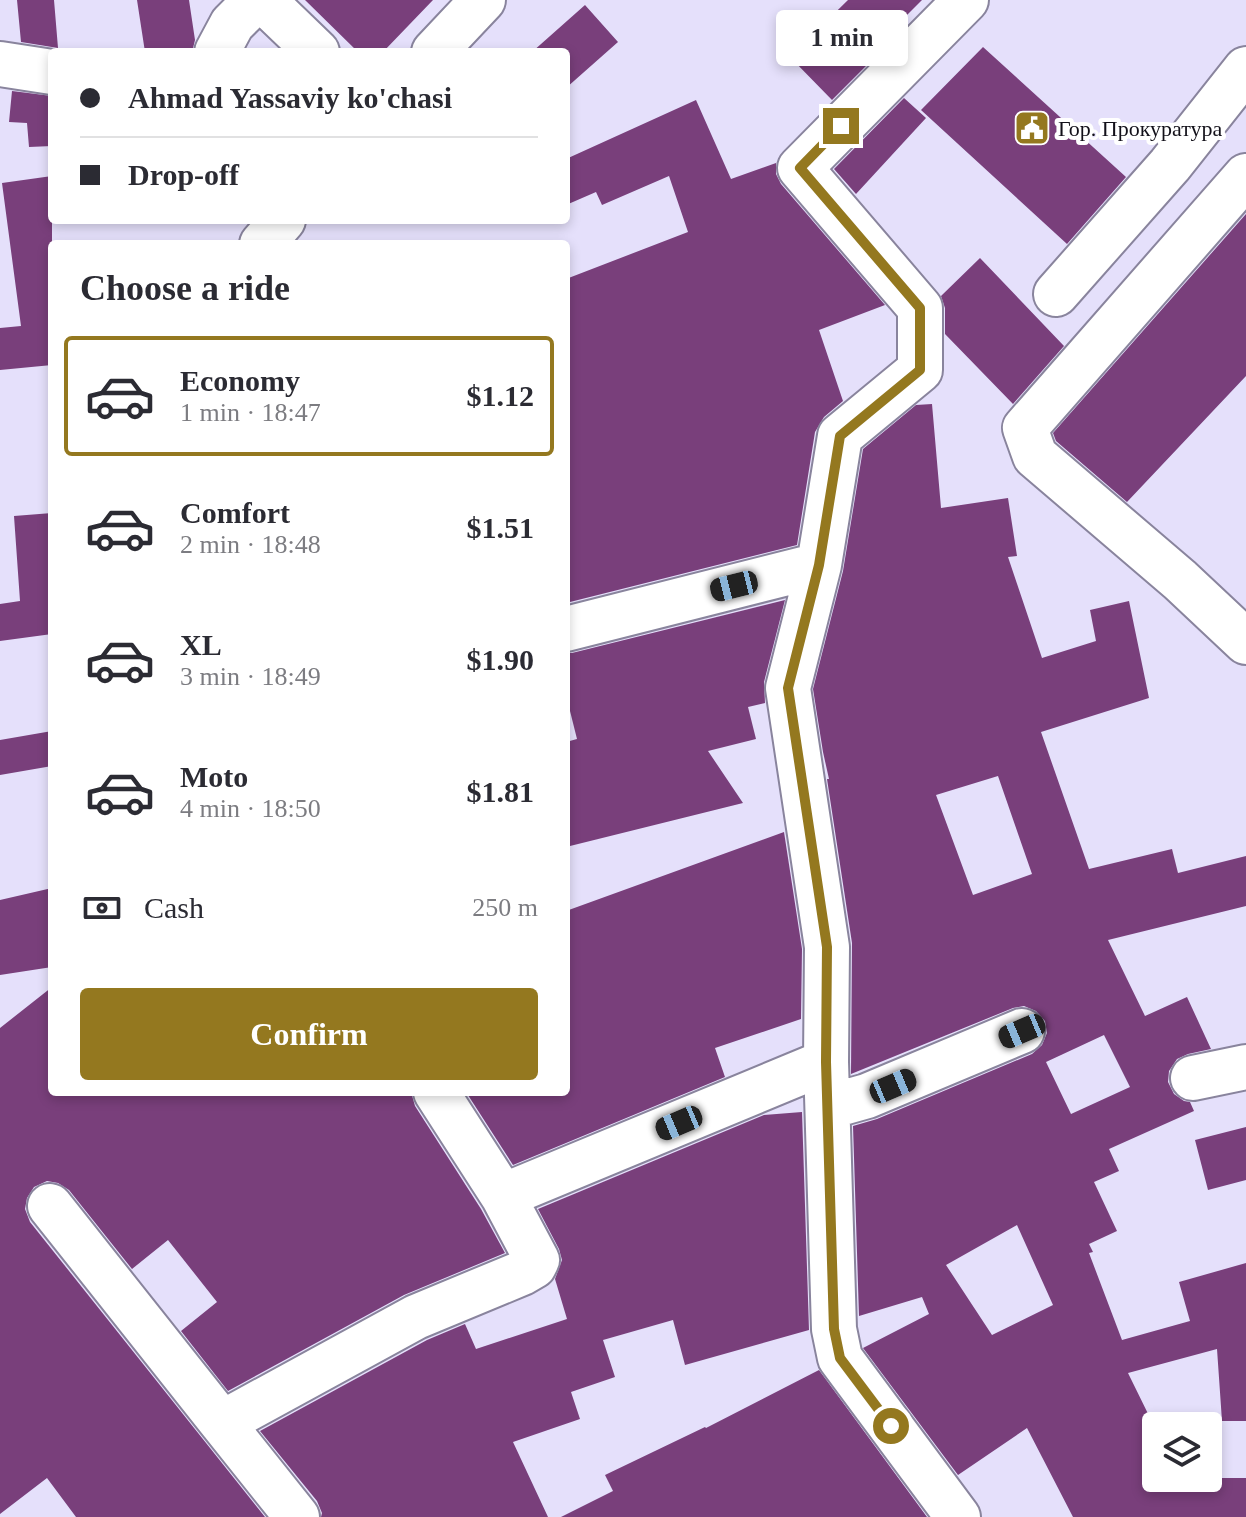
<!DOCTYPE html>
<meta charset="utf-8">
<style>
:root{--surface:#fff;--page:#f7f7f7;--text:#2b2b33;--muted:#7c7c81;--line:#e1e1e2;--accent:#94781f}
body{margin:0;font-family:"Times New Roman",serif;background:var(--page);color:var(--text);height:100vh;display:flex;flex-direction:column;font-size:30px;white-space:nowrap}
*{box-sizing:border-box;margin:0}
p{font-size:26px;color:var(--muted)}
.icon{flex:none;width:44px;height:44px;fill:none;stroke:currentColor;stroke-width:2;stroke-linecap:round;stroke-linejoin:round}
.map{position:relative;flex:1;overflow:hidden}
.drawer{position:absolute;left:48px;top:240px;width:522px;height:856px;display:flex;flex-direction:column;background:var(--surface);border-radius:8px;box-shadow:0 4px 12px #0003}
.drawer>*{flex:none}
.banner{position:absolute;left:48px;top:48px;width:522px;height:176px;border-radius:8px;box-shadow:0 4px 12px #0003;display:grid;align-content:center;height:176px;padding:0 32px;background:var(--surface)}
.tools{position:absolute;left:1142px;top:1412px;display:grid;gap:16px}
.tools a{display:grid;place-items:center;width:80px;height:80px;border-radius:8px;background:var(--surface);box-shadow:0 4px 12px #0003;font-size:40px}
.end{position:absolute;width:36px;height:36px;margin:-18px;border:10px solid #94781f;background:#fff;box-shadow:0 0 0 4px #fff}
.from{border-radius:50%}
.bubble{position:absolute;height:56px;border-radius:8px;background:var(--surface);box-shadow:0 4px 12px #0003;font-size:26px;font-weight:800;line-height:56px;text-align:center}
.car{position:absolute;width:24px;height:48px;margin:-24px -12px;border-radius:10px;box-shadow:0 0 6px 2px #0007;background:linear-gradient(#222 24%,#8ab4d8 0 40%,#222 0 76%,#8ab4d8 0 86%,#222 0)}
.banner b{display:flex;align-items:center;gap:28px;height:76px;font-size:30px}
.banner b+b{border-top:2px solid var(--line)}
.banner i{width:20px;height:20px;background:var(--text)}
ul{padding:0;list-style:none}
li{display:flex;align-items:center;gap:24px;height:120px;margin:0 16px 12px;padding:0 16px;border:4px solid transparent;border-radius:8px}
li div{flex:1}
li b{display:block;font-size:30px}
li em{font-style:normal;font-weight:800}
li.active{border-color:var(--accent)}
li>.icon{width:72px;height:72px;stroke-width:1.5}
h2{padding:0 32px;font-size:36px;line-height:96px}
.pay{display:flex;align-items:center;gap:20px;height:88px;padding:0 32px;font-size:30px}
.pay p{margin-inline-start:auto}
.button{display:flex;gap:16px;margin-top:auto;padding:16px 32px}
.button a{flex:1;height:92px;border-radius:8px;background:var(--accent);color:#fff;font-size:32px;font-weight:800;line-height:92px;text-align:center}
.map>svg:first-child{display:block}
</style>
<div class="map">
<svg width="1246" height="1517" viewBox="0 0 1246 1517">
<rect width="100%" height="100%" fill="#e5e0fb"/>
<!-- building -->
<path fill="#793f7b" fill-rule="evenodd" d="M17,0H54L58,48L21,42Z
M137,0H189L195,40L192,52H145Z
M305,0H433L383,52H358Z
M848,0H922L895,27L900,32L832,100L790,57Z
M585,5L618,42L566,88V52H532Z
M983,47L1126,177L1067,244L921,110Z
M12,91L52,96V146L29,147L27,123L9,122Z
M904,98L926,118L856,194L834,169Z
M696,100L731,179L776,163V174L781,184L885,305L819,330L843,401L824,417L815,432L797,545L566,603V279L688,232L669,176L602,205L596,192L566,205V159Z
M52,176V365L0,370V328L21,326L2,183Z
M1246,214V376L1127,502L1056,441L1053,433Z
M980,258L1064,346L1013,404L945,334V308L941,296Z
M932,404L941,508L1008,498L1017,556L1008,557L1042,658L1096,641L1090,610L1129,601L1149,698L1041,732L1089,869L1172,849L1178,873L1246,856V906L1108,940L1145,1016L1187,997L1211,1049L1188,1054L1177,1059L1169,1071L1168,1082L1174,1094L1184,1101L1190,1102L1194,1111L1109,1149L1119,1171L1094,1182L1117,1231L1089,1244L1093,1252L1089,1253L1122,1340L1190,1321L1179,1282L1246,1263V1421H1222L1217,1349L1128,1373L1156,1430V1478H1246V1517H1073L1027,1428L958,1475L863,1348L929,1314L922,1297L859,1316L853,1126L877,1119L1032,1054L1042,1045L1047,1033L1045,1021L1036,1011L1024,1006L1013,1008L851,1074L852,943L827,779H829L823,752L813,689L843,571L863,449L916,405ZM998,776L1032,874L973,895L936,795ZM1104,1035L1130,1087L1071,1114L1046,1062ZM1017,1225L1053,1305L992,1335L946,1265Z
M52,513V634L0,641V604L20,601L14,516Z
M785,600L764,682L765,703L748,707L756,739L708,751L743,803L566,847V742L577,739L566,695V653H572Z
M52,731V766L0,775V740Z
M784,832L802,949L801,1019L715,1048L725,1077L513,1165L466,1092H566V911Z
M52,888V967L0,975V900Z
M52,987V1092H411L415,1106L481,1209L505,1253L404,1295L228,1391L181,1331L217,1302L168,1240L132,1269L69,1190L58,1183L47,1181L34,1187L27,1198L25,1209L30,1222L265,1517H76L47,1478L0,1514V1028Z
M802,1112L809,1330L685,1365L673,1320L603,1340L615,1377L571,1392L580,1419L513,1442L548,1517H321L322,1513L317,1501L260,1431L427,1340L465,1324L476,1349L567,1319L555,1279L562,1260L559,1249L538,1209L764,1115Z
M1246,1127V1180L1208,1190L1195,1140Z
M819,1370L927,1517H561L613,1491L605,1475L705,1427L706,1428Z"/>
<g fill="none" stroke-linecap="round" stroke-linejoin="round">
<defs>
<path id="minor" d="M263,0L317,52
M217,52L232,24L256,0
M434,52L483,0
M0,64L52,72
M1246,176L1025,428L1035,456L1180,580L1246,642
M262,244L283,220
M1056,294L1170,165L1246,69
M566,629L819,565
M1193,1078L1246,1067
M436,1092L503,1196
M828,1107L867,1096L1022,1031
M50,1206L222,1423L416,1317L522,1273L534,1266L537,1260L503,1196L826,1062
M222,1423L297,1517
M958,1517L840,1358L834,1329L826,1062L827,947L788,688L819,565L840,436L920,370V308L800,168L966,0"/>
</defs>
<!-- minor casing -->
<use href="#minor" stroke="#89849d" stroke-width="48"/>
<!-- minor -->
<use href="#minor" stroke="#fff" stroke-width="44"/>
</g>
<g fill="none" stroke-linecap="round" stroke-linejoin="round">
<!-- route -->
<path stroke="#94781f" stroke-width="10" d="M841,126L800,168L920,308V370L840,436L819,565L788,688L827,947L826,1062L834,1329L840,1358L891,1426"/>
</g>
<!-- icons -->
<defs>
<symbol id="civic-square" viewBox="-11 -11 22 22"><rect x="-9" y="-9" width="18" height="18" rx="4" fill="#94781f" stroke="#fff"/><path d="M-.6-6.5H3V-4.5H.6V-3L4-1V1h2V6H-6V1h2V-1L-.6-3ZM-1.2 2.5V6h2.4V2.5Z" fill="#fff"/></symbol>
</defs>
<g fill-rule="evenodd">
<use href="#civic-square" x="1012" y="108" width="40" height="40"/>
</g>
<g text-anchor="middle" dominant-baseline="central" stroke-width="8" stroke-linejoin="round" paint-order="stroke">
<!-- poi labels -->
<g font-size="22" fill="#121019" stroke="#fff" text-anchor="start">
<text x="1058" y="128">Гор. Прокуратура</text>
</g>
</g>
</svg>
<div class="tools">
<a><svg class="icon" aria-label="layers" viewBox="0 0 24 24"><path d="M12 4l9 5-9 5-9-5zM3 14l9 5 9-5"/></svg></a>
</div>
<i class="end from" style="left:891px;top:1426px"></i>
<i class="end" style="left:841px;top:126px"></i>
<div class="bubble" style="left:776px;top:10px;width:132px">1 min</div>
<i class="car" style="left:734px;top:586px;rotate:256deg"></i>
<i class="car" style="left:1022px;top:1031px;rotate:247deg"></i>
<i class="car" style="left:893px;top:1086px;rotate:67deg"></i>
<i class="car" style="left:679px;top:1123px;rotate:247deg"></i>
<div class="banner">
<b><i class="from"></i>Ahmad Yassaviy ko'chasi</b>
<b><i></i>Drop-off</b>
</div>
<section class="drawer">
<h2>Choose a ride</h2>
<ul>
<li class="active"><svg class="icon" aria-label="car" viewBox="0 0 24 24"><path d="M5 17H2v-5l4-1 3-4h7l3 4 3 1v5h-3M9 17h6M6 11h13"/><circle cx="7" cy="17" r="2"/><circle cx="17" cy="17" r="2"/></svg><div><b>Economy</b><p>1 min · 18:47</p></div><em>$1.12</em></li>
<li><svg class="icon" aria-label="car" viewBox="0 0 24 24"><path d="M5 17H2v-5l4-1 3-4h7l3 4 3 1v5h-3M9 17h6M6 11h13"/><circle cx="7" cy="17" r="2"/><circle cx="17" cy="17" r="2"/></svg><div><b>Comfort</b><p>2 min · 18:48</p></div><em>$1.51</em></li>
<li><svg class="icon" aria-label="car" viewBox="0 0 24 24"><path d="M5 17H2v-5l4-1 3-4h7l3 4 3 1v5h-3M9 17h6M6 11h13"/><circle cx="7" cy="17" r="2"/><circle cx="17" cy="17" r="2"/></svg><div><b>XL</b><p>3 min · 18:49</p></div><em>$1.90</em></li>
<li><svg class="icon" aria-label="car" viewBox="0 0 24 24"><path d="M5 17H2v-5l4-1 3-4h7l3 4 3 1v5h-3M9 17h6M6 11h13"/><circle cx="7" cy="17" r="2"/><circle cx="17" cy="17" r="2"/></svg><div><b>Moto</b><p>4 min · 18:50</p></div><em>$1.81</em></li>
</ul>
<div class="pay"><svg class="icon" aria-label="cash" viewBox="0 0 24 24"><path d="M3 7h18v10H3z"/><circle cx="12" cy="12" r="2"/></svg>Cash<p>250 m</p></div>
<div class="button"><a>Confirm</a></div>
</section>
</div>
